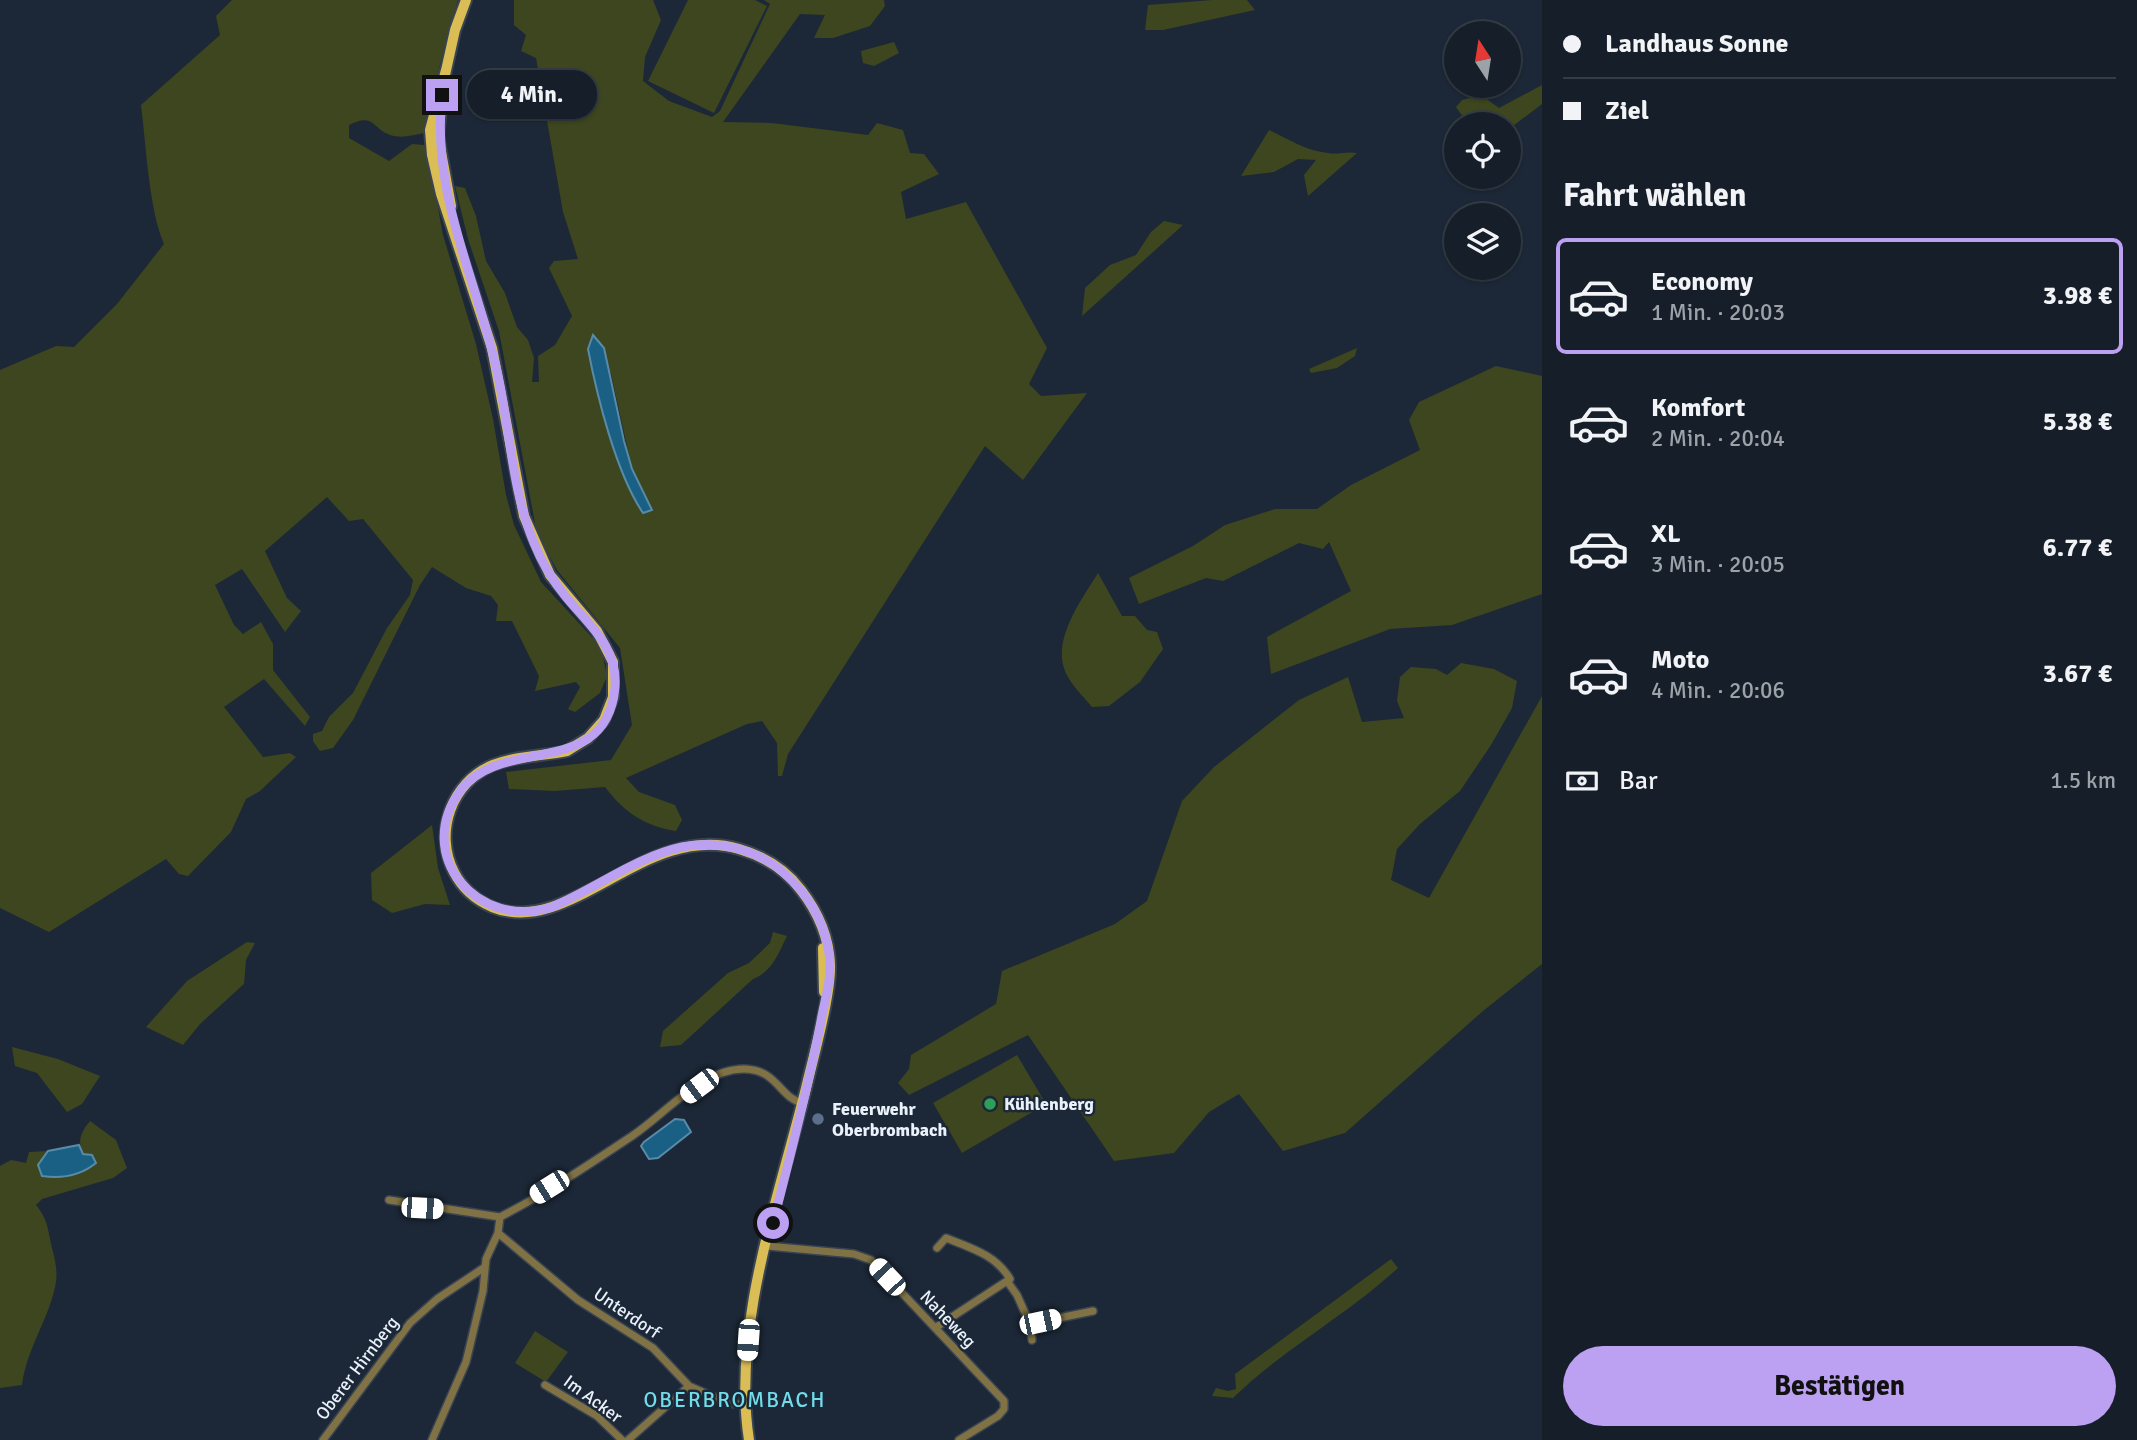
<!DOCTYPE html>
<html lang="de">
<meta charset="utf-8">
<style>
:root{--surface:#151e29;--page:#1e2731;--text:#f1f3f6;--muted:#9da2a8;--line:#343c46;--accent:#bca0f2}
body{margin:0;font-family:Signika,sans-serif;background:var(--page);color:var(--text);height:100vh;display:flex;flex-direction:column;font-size:26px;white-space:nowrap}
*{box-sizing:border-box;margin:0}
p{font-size:23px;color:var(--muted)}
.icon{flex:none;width:38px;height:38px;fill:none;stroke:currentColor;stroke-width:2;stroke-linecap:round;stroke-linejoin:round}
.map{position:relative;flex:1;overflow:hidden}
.side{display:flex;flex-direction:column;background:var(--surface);width:595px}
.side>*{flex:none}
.top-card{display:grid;align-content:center;height:154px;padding:0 21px;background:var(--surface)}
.needle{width:46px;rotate:348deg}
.controls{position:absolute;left:1444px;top:21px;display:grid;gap:14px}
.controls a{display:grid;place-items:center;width:77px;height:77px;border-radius:50%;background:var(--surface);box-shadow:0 2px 5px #0004,0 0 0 2px var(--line);font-size:35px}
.end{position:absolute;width:32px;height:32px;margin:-16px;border:9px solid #bca0f2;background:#111;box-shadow:0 0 0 4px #111}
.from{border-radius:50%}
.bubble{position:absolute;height:49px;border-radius:24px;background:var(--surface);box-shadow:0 2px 5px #0004,0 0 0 2px var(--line);font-size:23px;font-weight:700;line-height:49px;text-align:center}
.car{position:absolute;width:21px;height:42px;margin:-21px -10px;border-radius:9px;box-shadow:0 0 5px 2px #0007;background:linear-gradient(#fff 24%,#345 0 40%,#fff 0 76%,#345 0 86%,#fff 0)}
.top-card b{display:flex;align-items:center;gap:24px;height:66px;font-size:26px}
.top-card b+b{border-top:2px solid var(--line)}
.top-card i{width:18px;height:18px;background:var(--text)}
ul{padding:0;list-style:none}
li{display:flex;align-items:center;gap:21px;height:116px;margin:0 14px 10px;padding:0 7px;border:4px solid transparent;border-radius:10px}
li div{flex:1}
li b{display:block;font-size:26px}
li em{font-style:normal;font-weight:700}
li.on{border-color:var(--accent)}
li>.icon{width:63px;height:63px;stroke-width:1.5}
h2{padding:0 21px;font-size:32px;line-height:84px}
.pay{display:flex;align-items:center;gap:18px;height:77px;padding:0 21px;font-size:26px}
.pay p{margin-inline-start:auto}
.cta{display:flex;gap:14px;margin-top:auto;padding:14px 21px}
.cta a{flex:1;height:80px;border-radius:42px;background:var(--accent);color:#111;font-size:28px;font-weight:700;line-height:80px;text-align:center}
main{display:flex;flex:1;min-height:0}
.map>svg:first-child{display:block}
</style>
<main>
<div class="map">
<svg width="1542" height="1440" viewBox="0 0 1542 1440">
<rect width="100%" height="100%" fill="#1c2837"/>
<!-- green -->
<path fill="#3d461e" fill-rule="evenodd" d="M232,0H458L444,48L424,133C413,135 402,139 390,135C370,127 375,113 349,125V138L389,161L412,144L424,145L428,153L443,235L476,344L493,419L506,495L514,525L541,582L601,647L607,676L600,693L575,712L568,709L580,687L576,682L535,691L539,676L512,621H496L498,605L491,596L466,588L432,567L420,585L353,720L333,748L320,751L313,741V734L322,731L329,717L353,693L387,628L410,595L413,580L363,519L349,521L327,497L265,551L287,598L301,611L285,632L242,569L215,585L234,625L243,634L261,622L273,644V670L310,717L305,726L264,679L224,707L263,757L290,753L296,757L260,791L246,799L231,832L188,876L179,874L166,859L49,932L0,908V370L56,346L74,347L117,304L164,244C149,210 146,144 141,105L220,35L216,16Z
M514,0H653L661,20L645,57L643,81L669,101L712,117L720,111L770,4L764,0H884L885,6L870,26L833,38H814L825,15L800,14L723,122L772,123L868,135L877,123L903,130L910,153L924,154L939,174L901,192L906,219L966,202L1047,348L1029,384L1041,396L1087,393L1023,480L985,446L788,754L782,776H778L777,743L762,721L747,724L626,778L639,792L675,805L682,820L676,831C644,826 624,812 605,787L555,791L509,789L506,772L611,760L632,725L620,648L557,570L537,534L499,331L468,239L455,186L465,188L476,216L486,261L505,293L517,327L528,340L534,358L532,382H539L538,356L555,345L572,316L549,268L554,261L578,259L563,212L536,58L521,51L526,35L514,25ZM593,336L611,374L632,469L652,510L635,501L621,466L609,433L588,349Z
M688,0H755L767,6L714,113L648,81Z
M1212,0H1247L1255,10L1163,30H1145L1148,5Z
M894,42L899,53L874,66L863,63L861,51Z
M1542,85V104L1509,129L1508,124H1468L1456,107L1462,100L1481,95L1499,108Z
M1269,130C1288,139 1307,151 1328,153C1338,155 1346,151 1357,153L1308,196L1304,175L1316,160L1298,159L1274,172L1241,176Z
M1164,221L1183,225L1082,316L1085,288L1110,265L1136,255L1151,232Z
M1357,348L1355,356L1337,368L1311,373L1309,369Z
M1496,366L1542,376V594L1452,625L1390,629L1271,674L1267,637L1351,591L1329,542L1323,549L1299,543L1223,581L1206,578L1139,604L1129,578L1193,546L1225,525L1275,509H1317L1351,485L1420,450L1409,420L1419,402Z
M1098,573L1122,616H1135L1147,630L1157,632L1163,649L1140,682L1109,706L1092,707C1083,696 1070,684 1065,671C1052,639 1082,599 1098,573Z
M1461,663L1494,669L1517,681L1512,708L1491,745L1460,791L1420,824L1397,849L1391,880L1429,898L1542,696V964L1483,1011L1345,1133L1283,1151L1239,1094L1209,1112L1174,1153L1114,1161L1028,1035L909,1095L898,1083L909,1069L911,1055L996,1004L1002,971L1115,924L1147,901L1182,801L1214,767L1299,700L1348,677L1362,722L1404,718L1397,701L1400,677L1411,667L1436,669L1447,675Z
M432,825L438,868L450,905L425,904L392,913L372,900L371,873Z
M773,932L787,936C778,954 773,971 753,979L681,1045L660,1047L663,1031L728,973L749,963L770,943Z
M247,942L255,943L246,960L244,984L200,1024L183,1045L146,1027L187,981Z
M12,1047L58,1059L100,1076L82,1104L67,1112L37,1073L15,1066Z
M1017,1055L1046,1104L962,1153L933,1103Z
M90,1121L116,1140L127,1168L113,1178L42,1199L36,1205C46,1218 47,1223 50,1239C53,1254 58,1266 56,1282C50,1318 27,1347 22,1385L0,1388V1166L11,1160L26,1163L29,1152L48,1151L38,1165L83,1154C77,1140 81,1132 90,1121Z
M1391,1259L1398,1268C1346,1316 1283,1349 1233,1398L1212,1396L1216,1388L1228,1391L1236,1389L1235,1374Z
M535,1331L568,1352L546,1382L515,1363Z"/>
<!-- water -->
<path fill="#1a5f84" stroke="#588ba8" stroke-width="2" d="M593,335L604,348L624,441L632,469L652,510L643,513C616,473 597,396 588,349Z
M675,1119L684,1120L691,1132L658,1158L649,1159L641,1146L644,1142Z
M79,1145L83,1154L92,1155L96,1163C80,1176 62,1179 42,1176L38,1165L48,1151Z"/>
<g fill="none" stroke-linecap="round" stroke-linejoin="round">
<defs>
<path id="minor" d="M389,1200L500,1217
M500,1217C545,1194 590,1164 632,1136C665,1114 703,1068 745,1069C778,1070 779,1098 803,1103
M498,1233L578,1300L653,1348L689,1386L728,1403L744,1405
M767,1246L854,1254L871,1260L1004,1401V1409L998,1416L959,1440
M937,1248L946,1238C971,1248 996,1255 1010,1279L1007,1281
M1030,1324L1032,1340
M935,1328L1007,1281L1017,1295L1030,1324L1093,1311
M545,1385L597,1416L622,1440
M323,1440L410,1323L437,1299L485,1267
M432,1440L466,1362L483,1291L486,1259L498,1233L500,1217
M628,1440L689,1386"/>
<path id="primary" d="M446,70L430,130L432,155L441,194L492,348L524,516L550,575L597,631L613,662V697L604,720L588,738L567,751C543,756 515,756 493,765C451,782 434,833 454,872C462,888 476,900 492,907C570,939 645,821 739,849C763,856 786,870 801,890C818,912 829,938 830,965C831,993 815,1051 808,1080C781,1192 731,1325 749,1440
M445,75L455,30L466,0
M441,108L438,136L451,206
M823,948L824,992"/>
</defs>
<!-- minor casing -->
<use href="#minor" stroke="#394452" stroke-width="10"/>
<!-- primary casing -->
<use href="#primary" stroke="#394452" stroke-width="14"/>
<!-- minor -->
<use href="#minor" stroke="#807244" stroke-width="7"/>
<!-- primary -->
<use href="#primary" stroke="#dabd55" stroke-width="10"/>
</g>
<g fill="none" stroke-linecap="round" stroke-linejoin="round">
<!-- route -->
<path stroke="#bca0f2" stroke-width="9" d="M442,95C431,192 475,275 496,367C510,425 511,488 534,543C542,563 553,581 566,597C589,625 618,647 615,687C607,780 502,735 461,790C412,855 478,931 552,907C595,889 636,857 682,847C715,840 751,848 778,868C805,889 824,919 829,953C833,976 825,998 821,1021C808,1089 790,1156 773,1223"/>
</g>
<!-- markers -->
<circle fill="#2e9e5b" stroke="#1c2837" stroke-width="2.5" cx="990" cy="1104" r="7"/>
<circle fill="#5c6f8a" stroke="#1c2837" stroke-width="2.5" cx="818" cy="1119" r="7"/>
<g text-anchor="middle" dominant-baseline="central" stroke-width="5" stroke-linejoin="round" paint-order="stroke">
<!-- poi labels -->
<g font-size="18" font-weight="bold" fill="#e9f1fb" stroke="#1c2837" text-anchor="start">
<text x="1004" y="1104">Kühlenberg</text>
<text x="832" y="1109">Feuerwehr<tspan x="832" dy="21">Oberbrombach</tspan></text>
</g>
<!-- street labels -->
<g font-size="18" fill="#e9f1fb" stroke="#1c2837">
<text transform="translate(627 1313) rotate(34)">Unterdorf</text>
<text transform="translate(948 1319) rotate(46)">Naheweg</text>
<text transform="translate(357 1368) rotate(-53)">Oberer Hirnberg</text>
<text transform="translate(593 1399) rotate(36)">Im Acker</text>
</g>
<!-- quarter labels -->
<g font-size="21" letter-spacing="2" fill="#72dcea" stroke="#1c2837">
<text x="735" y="1400">OBERBROMBACH</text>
</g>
</g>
</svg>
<div class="controls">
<a><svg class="needle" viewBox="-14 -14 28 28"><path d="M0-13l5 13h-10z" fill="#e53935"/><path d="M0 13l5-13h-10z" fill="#9da2a8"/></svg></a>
<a><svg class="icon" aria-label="locate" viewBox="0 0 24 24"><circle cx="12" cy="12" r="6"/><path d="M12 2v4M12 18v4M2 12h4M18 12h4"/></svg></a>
<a><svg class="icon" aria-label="layers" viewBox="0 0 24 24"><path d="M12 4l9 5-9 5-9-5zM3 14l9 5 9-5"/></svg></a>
</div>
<i class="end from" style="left:773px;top:1223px"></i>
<i class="end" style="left:442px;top:95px"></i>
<div class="bubble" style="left:467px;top:70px;width:130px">4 Min.</div>
<i class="car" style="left:699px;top:1086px;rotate:233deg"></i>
<i class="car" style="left:549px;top:1187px;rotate:238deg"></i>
<i class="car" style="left:422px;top:1208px;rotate:93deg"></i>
<i class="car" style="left:887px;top:1277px;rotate:317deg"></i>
<i class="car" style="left:1040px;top:1322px;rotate:78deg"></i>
<i class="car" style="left:748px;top:1340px;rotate:184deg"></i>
</div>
<section class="side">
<div class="top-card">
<b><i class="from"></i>Landhaus Sonne</b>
<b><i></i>Ziel</b>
</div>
<h2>Fahrt wählen</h2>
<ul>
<li class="on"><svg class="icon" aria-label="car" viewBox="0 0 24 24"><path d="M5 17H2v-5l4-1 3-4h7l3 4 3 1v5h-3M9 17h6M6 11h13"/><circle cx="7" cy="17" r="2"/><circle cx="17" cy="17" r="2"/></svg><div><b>Economy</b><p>1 Min. · 20:03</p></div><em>3.98 €</em></li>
<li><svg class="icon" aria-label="car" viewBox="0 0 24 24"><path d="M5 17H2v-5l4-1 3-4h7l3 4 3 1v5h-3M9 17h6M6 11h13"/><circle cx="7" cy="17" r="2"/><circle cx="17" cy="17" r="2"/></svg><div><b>Komfort</b><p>2 Min. · 20:04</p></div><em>5.38 €</em></li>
<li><svg class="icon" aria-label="car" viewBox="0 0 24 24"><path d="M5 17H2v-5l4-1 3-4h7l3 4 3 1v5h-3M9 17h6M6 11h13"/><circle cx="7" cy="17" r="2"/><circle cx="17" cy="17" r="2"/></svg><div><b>XL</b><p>3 Min. · 20:05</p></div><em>6.77 €</em></li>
<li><svg class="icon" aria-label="car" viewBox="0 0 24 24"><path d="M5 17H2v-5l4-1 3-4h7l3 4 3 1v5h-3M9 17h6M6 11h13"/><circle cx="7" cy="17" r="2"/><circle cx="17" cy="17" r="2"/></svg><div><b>Moto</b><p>4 Min. · 20:06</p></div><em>3.67 €</em></li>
</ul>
<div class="pay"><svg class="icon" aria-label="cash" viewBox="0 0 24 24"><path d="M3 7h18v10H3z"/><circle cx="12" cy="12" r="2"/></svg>Bar<p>1.5 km</p></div>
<div class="cta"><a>Bestätigen</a></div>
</section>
</main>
